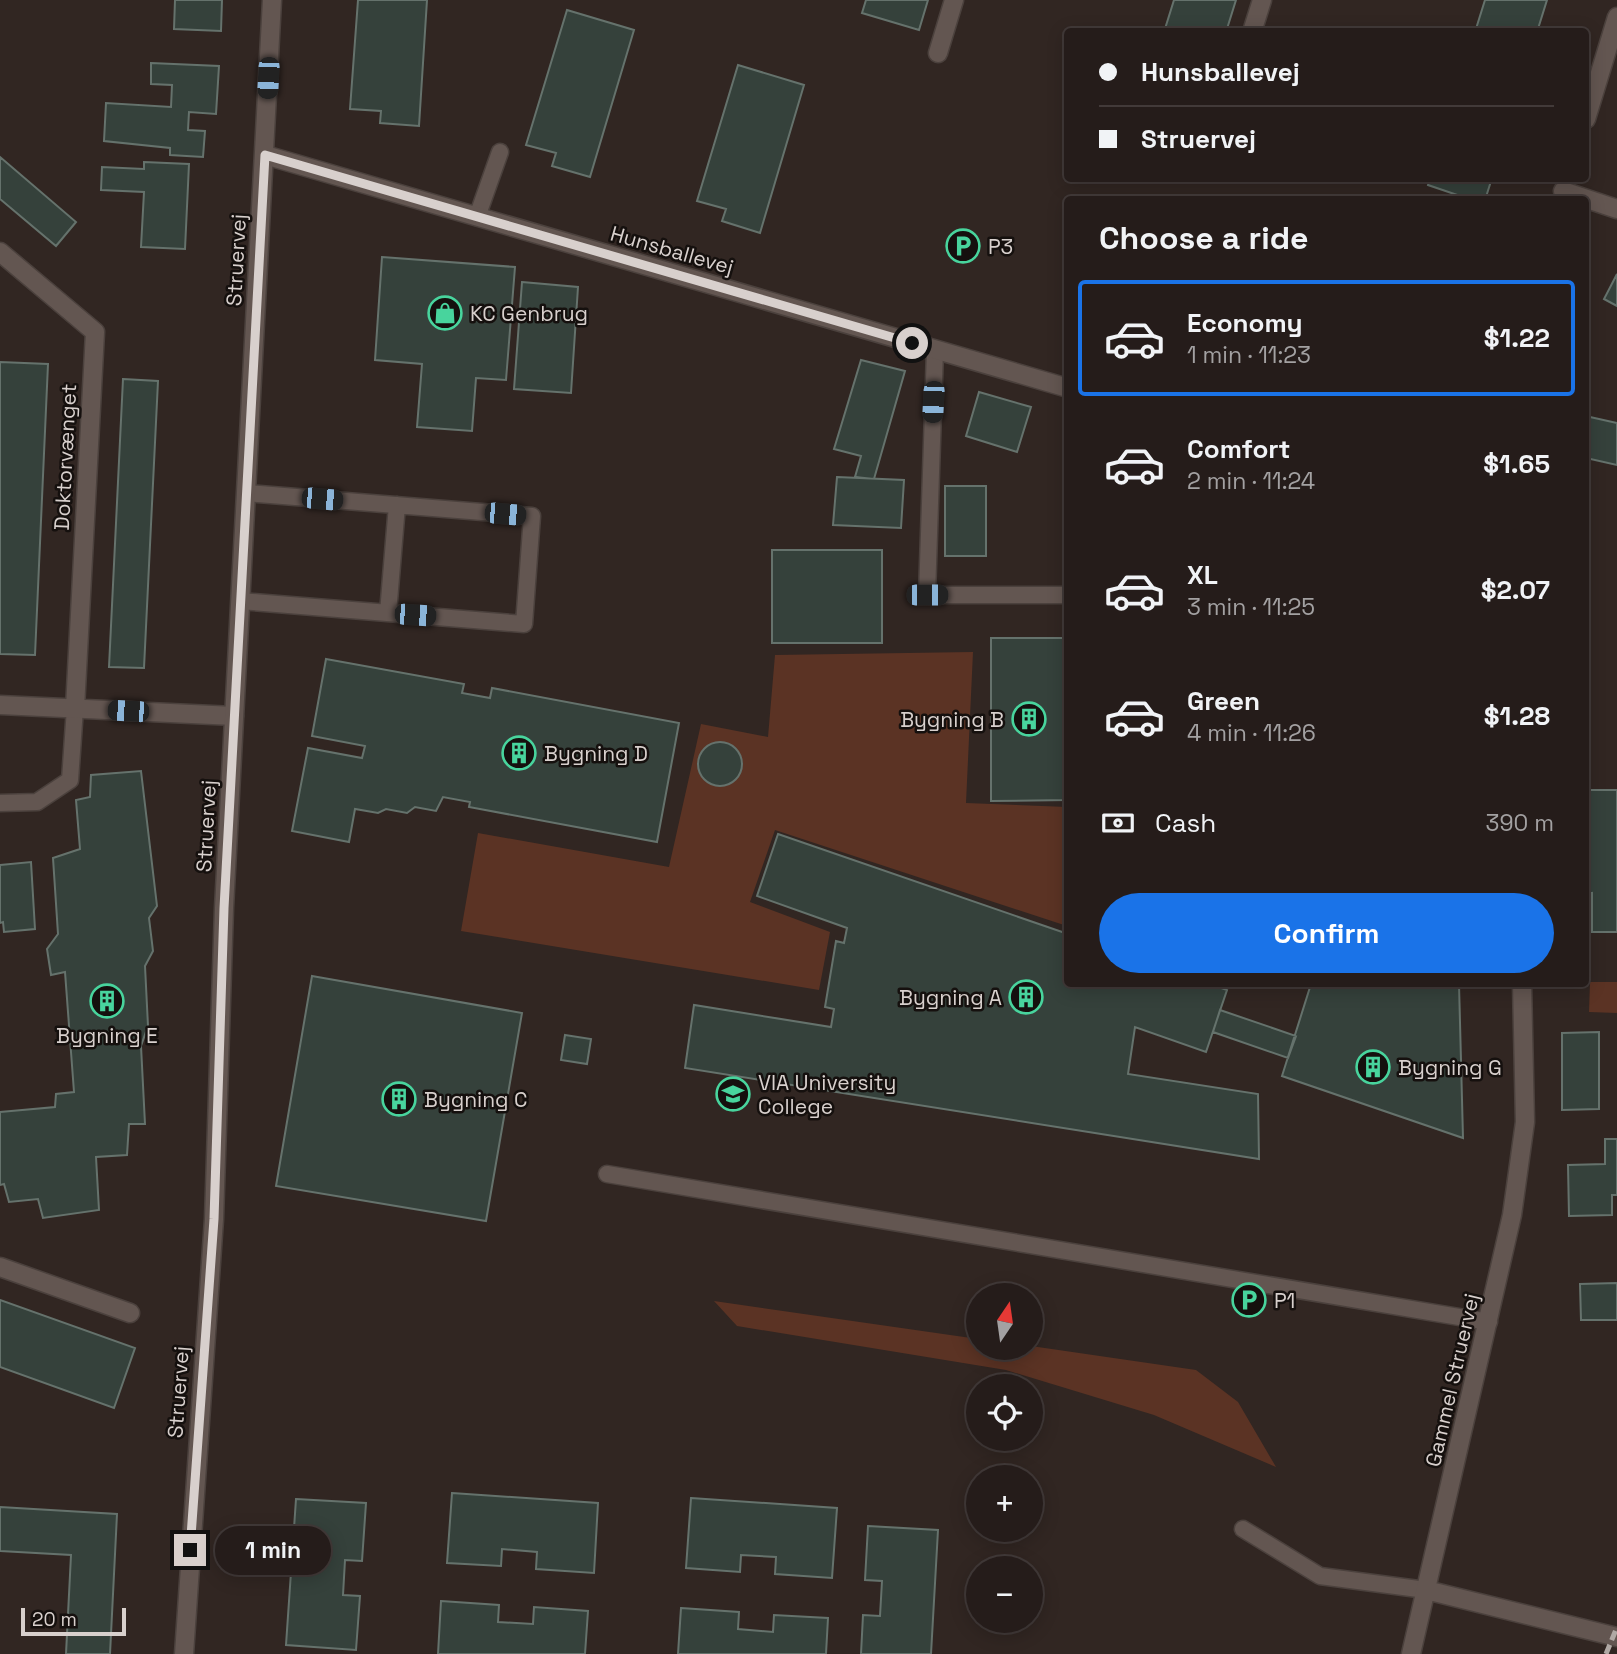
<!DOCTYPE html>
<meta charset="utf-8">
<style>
:root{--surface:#251c1a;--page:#2d2523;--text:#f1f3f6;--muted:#a3a1a2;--line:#423a39;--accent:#1a73e8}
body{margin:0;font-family:"Space Grotesk",sans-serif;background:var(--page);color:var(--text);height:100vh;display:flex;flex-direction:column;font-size:26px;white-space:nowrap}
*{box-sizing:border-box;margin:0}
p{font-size:23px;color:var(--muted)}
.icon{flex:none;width:38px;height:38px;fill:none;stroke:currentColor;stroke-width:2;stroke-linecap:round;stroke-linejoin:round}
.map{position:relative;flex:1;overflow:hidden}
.details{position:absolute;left:1064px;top:196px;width:525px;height:791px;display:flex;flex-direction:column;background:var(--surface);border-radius:7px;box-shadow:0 4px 18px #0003,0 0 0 2px var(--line)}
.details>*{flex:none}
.hud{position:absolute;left:1064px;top:28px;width:525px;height:154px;border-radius:7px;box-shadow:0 4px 18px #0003,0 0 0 2px var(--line);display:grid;align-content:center;height:154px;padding:0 35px;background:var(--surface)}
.needle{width:46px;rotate:13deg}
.tools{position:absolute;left:966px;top:1283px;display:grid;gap:14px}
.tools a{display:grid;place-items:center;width:77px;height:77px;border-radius:50%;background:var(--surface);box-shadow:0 4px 18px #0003,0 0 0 2px var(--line);font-size:35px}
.scale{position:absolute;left:21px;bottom:18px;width:105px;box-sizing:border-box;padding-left:7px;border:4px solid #d8d0cd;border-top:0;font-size:19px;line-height:24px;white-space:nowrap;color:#d8d0cd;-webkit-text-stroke:5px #15100e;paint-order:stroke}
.end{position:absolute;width:32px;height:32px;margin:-16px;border:9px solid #d8d0cd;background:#111;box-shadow:0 0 0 4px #111}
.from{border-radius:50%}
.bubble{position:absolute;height:49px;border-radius:24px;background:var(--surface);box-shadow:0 4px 18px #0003,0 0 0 2px var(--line);font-size:23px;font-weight:700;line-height:49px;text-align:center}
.car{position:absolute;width:21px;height:42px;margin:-21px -10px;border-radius:9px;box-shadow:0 0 5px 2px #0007;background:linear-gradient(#222 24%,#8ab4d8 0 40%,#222 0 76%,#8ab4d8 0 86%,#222 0)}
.hud b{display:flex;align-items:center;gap:24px;height:66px;font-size:26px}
.hud b+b{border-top:2px solid var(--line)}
.hud i{width:18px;height:18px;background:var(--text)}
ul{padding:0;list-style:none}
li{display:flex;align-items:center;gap:21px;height:116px;margin:0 14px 10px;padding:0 21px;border:4px solid transparent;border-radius:7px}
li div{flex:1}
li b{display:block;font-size:26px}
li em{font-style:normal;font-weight:700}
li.current{border-color:var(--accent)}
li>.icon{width:63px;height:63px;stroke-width:1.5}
h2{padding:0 35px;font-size:32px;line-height:84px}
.pay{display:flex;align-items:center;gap:18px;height:77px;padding:0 35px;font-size:26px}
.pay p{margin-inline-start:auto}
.primary-button{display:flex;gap:14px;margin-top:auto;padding:14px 35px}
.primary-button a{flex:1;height:80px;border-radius:42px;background:var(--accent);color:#fff;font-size:28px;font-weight:700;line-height:80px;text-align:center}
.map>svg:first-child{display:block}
</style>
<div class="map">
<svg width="1617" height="1654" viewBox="0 0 1617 1654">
<rect width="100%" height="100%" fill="#312622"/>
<!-- green -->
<path fill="#5b3324" d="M973,652L966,803L1067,807V926L775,830L750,902L830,932L819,990L461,931L478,833L669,867L701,724L768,737L775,655Z
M1590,982H1617V1013L1589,1012Z
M714,1301L978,1339V1348L1031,1346L1196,1370L1238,1402L1276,1467L1154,1415L1006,1370L737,1326Z"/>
<!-- building -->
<path fill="#35413b" stroke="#65726c" stroke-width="2" d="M175,0H222L221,31L174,29Z
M358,0H427L419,126L380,123L381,111L350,109Z
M866,0H928L919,30L862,13Z
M1174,0H1236L1226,32H1164Z
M1485,0H1547L1537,32H1475Z
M567,10L634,30L590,177L552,166L556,153L526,145Z
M151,63L219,66L216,114L189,112L188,130L205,131L203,157L170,155V148L104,141L106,103L171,107L172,85L151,84Z
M738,65L804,85L760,233L722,221L726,209L697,201Z
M0,157L76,222L56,246L0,199Z
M144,162L189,164L185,249L141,247L144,192L101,190L102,167L144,169Z
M1430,178H1492L1485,200H1472L1428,185Z
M382,257L515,267L506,380L476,378L472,431L417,427L422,364L375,360Z
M1617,274V306L1604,299Z
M522,282L578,287L571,393L514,389Z
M861,360L905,371L874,479L855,477L861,456L834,449Z
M0,362L48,364L35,655L0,654Z
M123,379L158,381L144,668L109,667Z
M979,392L1031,407L1017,452L966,436Z
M1590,417L1617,423V465L1586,458Z
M837,477L904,480L901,528L833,525Z
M945,486H986V556H945Z
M772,550H882V643H772Z
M991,638H1068V800L991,801Z
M326,659L464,684L462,693L490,698L492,688L679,723L657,842L469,807L470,802L443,797L436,811L415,807L407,813L386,809L378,813L355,809L349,842L292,831L308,748L362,758L365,746L312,736Z
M698 764a22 22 0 1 1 44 0a22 22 0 1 1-44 0Z
M141,771L157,906L149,918L153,951L145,966L148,1026L141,1046L145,1124H129L127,1155L96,1157L99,1210L43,1218L38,1199L9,1202L4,1184L0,1185V1112L55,1107L56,1094L74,1092L65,972L51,975L47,949L58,934L53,858L80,849L76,800L90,797L91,775Z
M1586,790H1617V932H1592V893L1586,894Z
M778,834L1068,934V984H1210L1227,990L1206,1052L1135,1027L1128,1074L1258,1094L1259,1159L685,1068L694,1005L831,1027L834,1009L825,1007L836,941L844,943L847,928L757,896Z
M31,862L35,929L4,932L3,922L0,923V865Z
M312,976L522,1013L486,1221L276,1186Z
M1311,984H1459L1463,1138L1282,1076Z
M1220,1010L1296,1036L1288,1058L1213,1032Z
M1599,1032V1109L1562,1110V1033Z
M565,1035L591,1039L587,1064L561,1060Z
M1605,1139H1617V1195H1612V1215L1569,1216L1568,1165L1605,1164Z
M1617,1283V1320H1581L1580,1284Z
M0,1300L135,1348L114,1408L0,1367Z
M452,1493L598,1503L594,1573L536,1569L537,1552L502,1549L501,1566L447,1563Z
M691,1498L837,1508L832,1578L775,1574L776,1557L741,1555L740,1572L686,1568Z
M296,1499L366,1503L362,1561L345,1560L343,1595L360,1596L356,1650L286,1645Z
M0,1507L117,1514L110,1654H66L71,1555L0,1551Z
M868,1526L938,1530L931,1654H861L863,1615L880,1616L882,1581L865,1580Z
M441,1601L499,1605L498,1622L533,1624L534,1607L588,1611L585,1654H438Z
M681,1608L739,1612L738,1629L773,1632L774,1615L828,1618L826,1654H678Z"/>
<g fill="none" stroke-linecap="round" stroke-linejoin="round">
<defs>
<path id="service" d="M477,217L500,152
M935,350L927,595H1068
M240,601L524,624L532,516L246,493
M388,613L397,505
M0,803L37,802L70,780L75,708
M607,1174L1489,1322
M1243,1529L1320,1576L1426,1590"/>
<path id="minor" d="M1252,32L1262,0
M938,53L954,0
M1586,119L1617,17
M265,155L1068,388
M1563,191L1617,209
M0,252L95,332L75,708
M0,705L234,716
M0,1267L130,1313
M1426,1590L1617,1637
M1411,1654L1512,1215L1525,1122L1522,984"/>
<path id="tertiary" d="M184,1654L214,1219L224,908L272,0"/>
</defs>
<!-- service casing -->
<use href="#service" stroke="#4b413d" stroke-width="19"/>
<!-- minor casing -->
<use href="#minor" stroke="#4b413d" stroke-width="21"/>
<!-- tertiary casing -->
<use href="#tertiary" stroke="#4b413d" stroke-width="21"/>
<!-- service -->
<use href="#service" stroke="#635651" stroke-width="16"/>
<!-- minor -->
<use href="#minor" stroke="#635651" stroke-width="18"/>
<!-- tertiary -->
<use href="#tertiary" stroke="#635651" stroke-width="18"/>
<!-- rail -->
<path stroke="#b0a8a4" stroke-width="5" stroke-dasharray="10 5" stroke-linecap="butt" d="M1606,1654L1617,1627"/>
</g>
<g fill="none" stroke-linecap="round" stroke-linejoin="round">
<!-- route -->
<path stroke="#d8d0cd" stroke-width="9" d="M190,1550L214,1219L224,908L265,155L912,343"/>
</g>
<!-- icons -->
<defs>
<symbol id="parking-ring" viewBox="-11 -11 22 22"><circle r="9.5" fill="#15100e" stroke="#48d49d" stroke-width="1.5"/><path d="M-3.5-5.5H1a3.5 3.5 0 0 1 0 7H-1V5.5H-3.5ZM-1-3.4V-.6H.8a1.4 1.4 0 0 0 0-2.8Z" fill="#48d49d"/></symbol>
<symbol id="shop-ring" viewBox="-11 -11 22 22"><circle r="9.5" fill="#15100e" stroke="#48d49d" stroke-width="1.5"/><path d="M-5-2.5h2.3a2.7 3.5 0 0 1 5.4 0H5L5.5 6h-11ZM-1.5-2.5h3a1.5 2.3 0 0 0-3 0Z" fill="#48d49d"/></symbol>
<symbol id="building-ring" viewBox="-11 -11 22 22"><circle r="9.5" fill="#15100e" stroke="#48d49d" stroke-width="1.5"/><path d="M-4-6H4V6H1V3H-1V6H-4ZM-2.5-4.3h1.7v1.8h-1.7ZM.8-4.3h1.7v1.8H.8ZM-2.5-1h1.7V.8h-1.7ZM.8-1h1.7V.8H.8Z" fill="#48d49d"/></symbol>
<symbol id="university-ring" viewBox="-11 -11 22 22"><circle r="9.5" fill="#15100e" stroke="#48d49d" stroke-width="1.5"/><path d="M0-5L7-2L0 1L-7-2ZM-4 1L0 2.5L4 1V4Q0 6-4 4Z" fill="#48d49d"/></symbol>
</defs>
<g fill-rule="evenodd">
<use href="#parking-ring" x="944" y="227" width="38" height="38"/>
<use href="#shop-ring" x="426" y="294" width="38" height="38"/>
<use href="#building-ring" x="1010" y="700" width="38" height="38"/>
<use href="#building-ring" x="500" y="734" width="38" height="38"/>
<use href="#building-ring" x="1007" y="978" width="38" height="38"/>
<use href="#building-ring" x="88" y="982" width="38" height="38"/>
<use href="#building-ring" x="1354" y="1048" width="38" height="38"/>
<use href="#university-ring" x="714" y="1075" width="38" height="38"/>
<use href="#building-ring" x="380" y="1080" width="38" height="38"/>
<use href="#parking-ring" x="1230" y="1281" width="38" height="38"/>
</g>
<g text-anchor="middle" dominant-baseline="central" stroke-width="5" stroke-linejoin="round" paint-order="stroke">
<!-- poi labels -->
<g font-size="21" fill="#d8d0cd" stroke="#15100e" text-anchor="start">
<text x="988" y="246">P3</text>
<text x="470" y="313">KC Genbrug</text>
<text x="1004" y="719" text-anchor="end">Bygning B</text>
<text x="544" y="753">Bygning D</text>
<text x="1002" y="997" text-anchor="end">Bygning A</text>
<text x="107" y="1035" text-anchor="middle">Bygning E</text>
<text x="1398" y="1067">Bygning G</text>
<text x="758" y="1082">VIA University<tspan x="758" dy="24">College</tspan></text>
<text x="424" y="1099">Bygning C</text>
<text x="1274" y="1300">P1</text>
</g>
<!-- street labels -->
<g font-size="21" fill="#d8d0cd" stroke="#15100e">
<text transform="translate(672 250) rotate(16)">Hunsballevej</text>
<text transform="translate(236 260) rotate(-87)">Struervej</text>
<text transform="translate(65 457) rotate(-87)">Doktorvænget</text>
<text transform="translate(206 826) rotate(-87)">Struervej</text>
<text transform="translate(1452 1380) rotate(-77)">Gammel Struervej</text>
<text transform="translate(178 1392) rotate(-86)">Struervej</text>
</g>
</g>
</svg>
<div class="tools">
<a><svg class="needle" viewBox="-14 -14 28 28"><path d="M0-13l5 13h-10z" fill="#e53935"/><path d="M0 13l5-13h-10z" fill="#a3a1a2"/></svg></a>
<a><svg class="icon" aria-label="locate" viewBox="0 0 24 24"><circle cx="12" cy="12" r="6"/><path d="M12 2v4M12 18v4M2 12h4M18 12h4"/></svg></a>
<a>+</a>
<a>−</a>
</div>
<div class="scale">20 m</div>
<i class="end from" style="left:912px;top:343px"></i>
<i class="end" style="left:190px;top:1550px"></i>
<div class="bubble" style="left:215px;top:1526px;width:116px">1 min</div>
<i class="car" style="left:268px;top:78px;rotate:183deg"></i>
<i class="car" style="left:933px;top:402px;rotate:183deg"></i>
<i class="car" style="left:322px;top:499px;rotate:95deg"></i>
<i class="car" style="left:505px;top:514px;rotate:95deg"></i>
<i class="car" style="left:927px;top:595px;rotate:90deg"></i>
<i class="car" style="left:415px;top:615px;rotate:94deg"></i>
<i class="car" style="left:128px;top:711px;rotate:273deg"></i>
<div class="hud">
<b><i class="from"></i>Hunsballevej</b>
<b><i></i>Struervej</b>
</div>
<section class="details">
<h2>Choose a ride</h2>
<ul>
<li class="current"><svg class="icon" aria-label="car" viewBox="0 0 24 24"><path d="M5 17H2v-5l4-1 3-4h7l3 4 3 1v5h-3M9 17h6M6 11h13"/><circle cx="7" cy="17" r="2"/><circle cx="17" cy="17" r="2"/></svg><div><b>Economy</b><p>1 min · 11:23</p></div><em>$1.22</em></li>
<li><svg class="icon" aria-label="car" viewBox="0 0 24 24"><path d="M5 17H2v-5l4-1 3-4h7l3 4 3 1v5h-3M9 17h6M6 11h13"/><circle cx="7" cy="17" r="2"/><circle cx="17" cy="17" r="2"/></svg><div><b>Comfort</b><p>2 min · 11:24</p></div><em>$1.65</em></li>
<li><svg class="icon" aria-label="car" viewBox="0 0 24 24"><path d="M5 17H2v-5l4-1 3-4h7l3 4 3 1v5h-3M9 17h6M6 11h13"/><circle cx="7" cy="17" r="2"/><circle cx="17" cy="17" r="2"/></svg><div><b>XL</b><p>3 min · 11:25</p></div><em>$2.07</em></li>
<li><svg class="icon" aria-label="car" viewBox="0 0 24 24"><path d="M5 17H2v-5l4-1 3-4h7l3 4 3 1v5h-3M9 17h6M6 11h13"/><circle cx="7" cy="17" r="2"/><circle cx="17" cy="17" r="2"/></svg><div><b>Green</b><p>4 min · 11:26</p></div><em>$1.28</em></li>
</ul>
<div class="pay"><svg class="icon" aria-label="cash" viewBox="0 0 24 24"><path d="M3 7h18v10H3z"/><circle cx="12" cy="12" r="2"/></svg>Cash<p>390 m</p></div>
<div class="primary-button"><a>Confirm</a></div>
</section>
</div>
